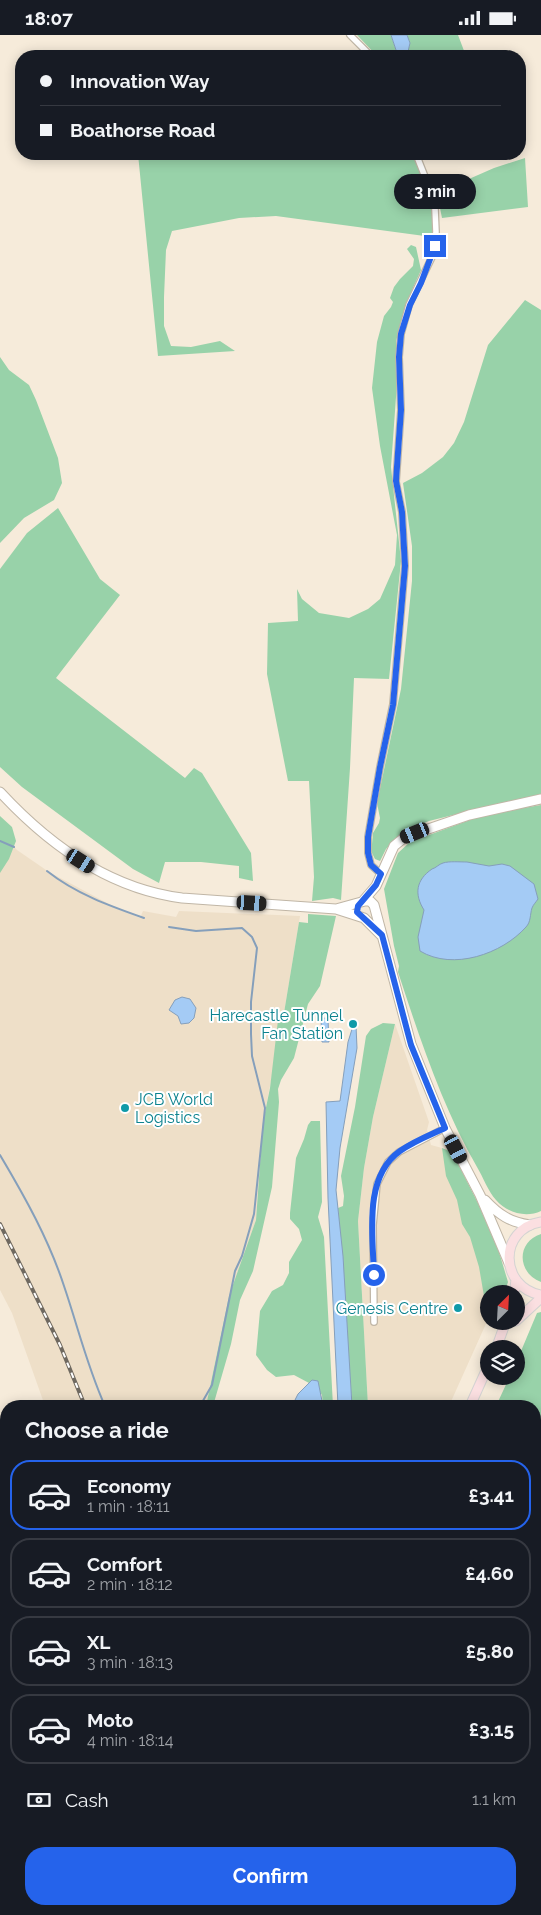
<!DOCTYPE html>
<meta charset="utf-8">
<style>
:root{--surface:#171b24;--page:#242831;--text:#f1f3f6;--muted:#9ea1a6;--line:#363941;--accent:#2563eb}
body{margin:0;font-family:Raleway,sans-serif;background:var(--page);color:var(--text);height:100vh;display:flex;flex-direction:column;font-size:19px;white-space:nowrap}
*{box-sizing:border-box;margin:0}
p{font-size:16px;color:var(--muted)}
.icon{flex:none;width:28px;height:28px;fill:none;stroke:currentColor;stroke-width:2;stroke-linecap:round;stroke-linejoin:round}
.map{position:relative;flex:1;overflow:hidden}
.sheet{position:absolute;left:0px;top:1365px;width:541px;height:515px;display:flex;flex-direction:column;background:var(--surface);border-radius:20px 20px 0 0;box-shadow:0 2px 12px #0003}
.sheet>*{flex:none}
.top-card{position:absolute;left:15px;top:15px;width:511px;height:110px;border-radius:20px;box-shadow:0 2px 12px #0003;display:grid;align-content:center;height:110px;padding:0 25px;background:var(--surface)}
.needle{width:32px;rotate:24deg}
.controls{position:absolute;left:480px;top:1250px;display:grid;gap:10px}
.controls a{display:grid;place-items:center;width:45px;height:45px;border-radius:50%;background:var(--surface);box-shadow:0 2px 12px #0003;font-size:25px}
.end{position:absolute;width:22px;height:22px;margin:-11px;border:6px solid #2563eb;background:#fff;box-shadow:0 0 0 2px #fff}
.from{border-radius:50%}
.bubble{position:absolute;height:35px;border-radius:18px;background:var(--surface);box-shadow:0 2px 12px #0003;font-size:16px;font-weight:700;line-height:35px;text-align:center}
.car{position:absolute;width:15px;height:30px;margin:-15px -8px;border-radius:6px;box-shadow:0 0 4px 1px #0007;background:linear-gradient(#222 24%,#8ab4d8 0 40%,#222 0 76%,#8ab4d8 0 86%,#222 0)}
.top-card b{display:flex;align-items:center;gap:18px;height:48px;font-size:19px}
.top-card b+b{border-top:1px solid var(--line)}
.top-card i{width:12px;height:12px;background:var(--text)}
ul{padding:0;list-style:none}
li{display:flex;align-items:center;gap:15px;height:70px;margin:0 10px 8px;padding:0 15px;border:2px solid var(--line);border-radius:20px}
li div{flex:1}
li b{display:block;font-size:19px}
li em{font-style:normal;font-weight:700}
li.selected{border-color:var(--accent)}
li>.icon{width:45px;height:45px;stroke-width:1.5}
h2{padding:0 25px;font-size:22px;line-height:60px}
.pay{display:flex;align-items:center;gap:12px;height:55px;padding:0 25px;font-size:19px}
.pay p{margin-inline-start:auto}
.cta{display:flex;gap:10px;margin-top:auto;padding:10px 25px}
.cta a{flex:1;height:58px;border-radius:20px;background:var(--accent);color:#fff;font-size:20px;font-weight:700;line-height:58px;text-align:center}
.status{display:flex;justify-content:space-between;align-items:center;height:35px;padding:0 25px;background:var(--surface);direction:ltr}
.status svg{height:14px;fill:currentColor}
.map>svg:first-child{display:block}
</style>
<div class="status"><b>18:07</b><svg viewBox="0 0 49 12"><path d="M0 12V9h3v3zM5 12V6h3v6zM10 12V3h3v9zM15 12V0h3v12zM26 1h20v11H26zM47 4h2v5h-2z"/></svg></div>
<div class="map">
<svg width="541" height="1880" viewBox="0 0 541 1880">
<rect width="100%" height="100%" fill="#f6ebda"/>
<!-- built -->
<path fill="#eedfc8" d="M0,796L17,815L49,837L109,869L140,883L143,876L176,882L179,876L300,881L283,984L263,1087L256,1185L229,1261L206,1371H45L12,1278L0,1255Z
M395,989L429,1087L427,1095L431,1110L442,1113L483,1196L489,1259V1282L449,1371H368L358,1186L364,1133L373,1082Z
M541,1670V1880H379L377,1874H535V1671Z
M126,1874H361L362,1880H124Z"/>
<!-- green -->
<path fill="#98d2a9" d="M357,0H391L398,21H377Z
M407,0H458L466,21H407L410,8Z
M138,119H413C424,146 436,172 432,202L276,181L239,183L172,196L166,215L164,262V291L171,311L191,312L220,306L235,316L158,321Z
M525,123L528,172L442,183L437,158L494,133Z
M411,210L416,212L421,235L409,262L396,306L397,348L391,432L401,526L389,644L354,643L350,733L341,865L333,863L312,866L314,842L309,746H288L267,639L268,588L298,586L297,554L302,564L319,578L349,583L368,574L380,564L395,530L397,500L380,411L372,353L377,307L384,281L391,272L393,267L390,263L394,252L400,244L413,231L414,224L407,214Z
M525,265L541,275V759L453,780L429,786L402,797L386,814L380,826L375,824L372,818V809L373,798L379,788L380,783L377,768L401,654L412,546V511L403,448L422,438L443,422L454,408L464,387L488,310Z
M0,322L9,335L29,350L36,365L58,423L62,448L54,465L24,483L0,508Z
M58,473L100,544L120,560L56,643L185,743L194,733L202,738L251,818L253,846L239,843V831L201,827H165L159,848L133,834L22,752L0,732V534L27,498Z
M541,770V1176C526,1183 507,1178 496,1165C488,1156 483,1142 477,1132C442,1071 420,1004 398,937L399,931L394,911L384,854L398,818L410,807L486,779Z
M0,781L12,792L16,806L9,824L0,838Z
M308,879L336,881L320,951L308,969L294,1023L281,1045L278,1054L279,1067L272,1152L253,1236L240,1265L231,1309L213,1371H206L229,1261L256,1185L263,1087L270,1053L278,985L283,984L299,887L308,888Z
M383,988L395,989L373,1082L364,1133L358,1186L368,1371H352L338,1173L343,1171L344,1161L341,1141L355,1072L366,1001L371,994Z
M311,1086H320L322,1167L318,1182L324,1202L333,1371H323L322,1360L312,1345L309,1348L294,1340L276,1342L267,1335L256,1320L260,1276L272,1256L283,1250L289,1238V1227L302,1205L299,1194L290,1184V1178L296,1123L304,1104L308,1090Z
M442,1113L452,1117L477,1166L499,1217L508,1247L504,1259H489V1273L484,1261L479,1232L470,1202L462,1189L457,1165L446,1141Z
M541,1199V1247C517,1238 516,1207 541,1199Z
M541,1277V1670L535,1671V1371H496L510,1341H516V1328L537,1278Z"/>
<!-- water -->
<path fill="#a4cbf5" stroke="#859fbb" d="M391,0H407L410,8L407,21H398Z
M467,827L489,831L502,829L510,831L534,849L538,864C536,867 533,870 532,873C530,879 531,887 526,892C502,919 453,936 420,916L418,902L424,875C414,859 416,845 432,834C436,833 439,829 443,828C449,826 460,827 467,827Z
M182,962L190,964L196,973L194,983L189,988L181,989L178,981L169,975L175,965Z
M325,983L328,984L329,1007H322L321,984Z
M353,991H356L357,1013L340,1113L336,1155L343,1221L352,1371H338L328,1163L326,1067L340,1066L348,1007Z
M312,1345L318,1346L323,1371H292L298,1359Z"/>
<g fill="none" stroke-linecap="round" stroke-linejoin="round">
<!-- stream -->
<path stroke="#859fbb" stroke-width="2" d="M0,806L14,812
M47,836C76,859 110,871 144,883
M169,892L196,896L242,893L252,902L257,913L251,967V999L252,1021L265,1073L254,1179L242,1221L235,1236L212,1350L200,1371
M0,1120C25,1162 49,1205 64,1251C78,1292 87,1331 105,1371
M0,1665H6"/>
<defs>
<path id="street" d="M350,0L371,21
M381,839L371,830L368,818V802L380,732L393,669L405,531L402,477L396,447L401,375L399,322L401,299L409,270L432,222L436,197L435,174L433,162L416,119
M374,1287L373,1190L377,1149L388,1127L399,1117L445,1093"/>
<path id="secondary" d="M0,757C49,810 110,854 182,863L336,874L364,883L381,900
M363,866L376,851L394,811L405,802L469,780L541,764
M336,874L365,866H370L374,870L411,1009L445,1093L480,1160L509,1228
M485,1165C499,1180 510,1187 530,1190"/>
<path id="primary" d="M541,1187C498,1194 499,1252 541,1260
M514,1259L516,1245
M516,1286L541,1263
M496,1314L506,1286
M470,1371L489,1329
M0,1789L6,1788"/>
</defs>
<!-- street casing -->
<use href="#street" stroke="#c0b6a6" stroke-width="8"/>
<!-- secondary casing -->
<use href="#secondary" stroke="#c0b6a6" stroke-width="11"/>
<!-- primary casing -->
<use href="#primary" stroke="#d4d3d2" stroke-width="11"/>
<!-- street -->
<use href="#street" stroke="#fff" stroke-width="5.5"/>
<!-- secondary -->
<use href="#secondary" stroke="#fff" stroke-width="9"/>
<!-- primary -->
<use href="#primary" stroke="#fbdfe1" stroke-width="9"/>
<defs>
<path id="rail" d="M0,1189L60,1310L85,1371
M149,1880V1874"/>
</defs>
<!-- rail casing -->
<use href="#rail" stroke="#6f6960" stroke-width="4"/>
<!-- rail -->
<use href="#rail" stroke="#fff" stroke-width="2" stroke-dasharray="5.5" stroke-linecap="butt"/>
</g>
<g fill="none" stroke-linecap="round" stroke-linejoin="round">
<!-- route -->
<path stroke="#2563eb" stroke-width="6" d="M374,1240C373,1201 363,1142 400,1116C414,1106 430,1100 445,1093L411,1010L382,900L357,877L358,871L376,850L381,839L371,830L368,818V802L380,732L393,670L405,531L402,477L396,446L401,375L399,322L401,299L410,270L421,248L435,211"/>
</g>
<!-- markers -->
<g fill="#0f9aa8" stroke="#fff" stroke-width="2">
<circle cx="353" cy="989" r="5"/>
<circle cx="125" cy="1073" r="5"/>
<circle cx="458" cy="1273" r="5"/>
</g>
<g text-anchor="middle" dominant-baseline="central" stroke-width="4" stroke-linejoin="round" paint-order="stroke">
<!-- culture labels -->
<g font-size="16" fill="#0d838f" stroke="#fff" text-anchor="end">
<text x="343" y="980">Harecastle Tunnel<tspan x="343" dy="18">Fan Station</tspan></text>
<text x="135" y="1064" text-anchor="start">JCB World<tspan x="135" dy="18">Logistics</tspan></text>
<text x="448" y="1273">Genesis Centre</text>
</g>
</g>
</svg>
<div class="controls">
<a><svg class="needle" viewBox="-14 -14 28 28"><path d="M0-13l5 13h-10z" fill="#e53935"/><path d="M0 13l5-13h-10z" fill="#9ea1a6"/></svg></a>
<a><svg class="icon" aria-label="layers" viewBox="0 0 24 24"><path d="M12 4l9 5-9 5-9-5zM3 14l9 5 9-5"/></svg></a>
</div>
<i class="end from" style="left:374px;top:1240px"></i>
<i class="end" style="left:435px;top:211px"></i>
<div class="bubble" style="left:394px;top:139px;width:82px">3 min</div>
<i class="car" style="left:415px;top:798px;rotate:248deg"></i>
<i class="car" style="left:81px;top:826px;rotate:122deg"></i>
<i class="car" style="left:252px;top:868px;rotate:93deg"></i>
<i class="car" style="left:456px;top:1114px;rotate:152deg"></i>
<div class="top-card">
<b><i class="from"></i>Innovation Way</b>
<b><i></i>Boathorse Road</b>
</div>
<section class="sheet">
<h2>Choose a ride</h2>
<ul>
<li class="selected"><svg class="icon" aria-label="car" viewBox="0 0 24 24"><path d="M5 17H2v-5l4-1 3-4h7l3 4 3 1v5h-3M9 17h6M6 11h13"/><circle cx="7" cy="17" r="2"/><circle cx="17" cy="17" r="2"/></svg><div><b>Economy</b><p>1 min · 18:11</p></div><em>£3.41</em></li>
<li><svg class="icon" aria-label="car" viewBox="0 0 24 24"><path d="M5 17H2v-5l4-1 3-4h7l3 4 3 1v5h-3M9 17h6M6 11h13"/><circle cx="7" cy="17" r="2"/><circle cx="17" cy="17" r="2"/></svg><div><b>Comfort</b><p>2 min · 18:12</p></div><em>£4.60</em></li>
<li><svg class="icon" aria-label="car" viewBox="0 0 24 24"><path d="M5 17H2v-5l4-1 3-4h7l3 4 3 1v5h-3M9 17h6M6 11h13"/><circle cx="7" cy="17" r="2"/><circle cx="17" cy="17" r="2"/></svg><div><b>XL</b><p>3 min · 18:13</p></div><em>£5.80</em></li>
<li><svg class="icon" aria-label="car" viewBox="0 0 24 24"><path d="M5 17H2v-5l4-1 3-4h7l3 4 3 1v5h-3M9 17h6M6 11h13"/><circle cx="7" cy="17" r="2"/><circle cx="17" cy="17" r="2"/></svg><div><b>Moto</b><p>4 min · 18:14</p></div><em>£3.15</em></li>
</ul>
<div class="pay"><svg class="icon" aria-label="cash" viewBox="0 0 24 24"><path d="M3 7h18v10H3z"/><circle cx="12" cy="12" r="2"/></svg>Cash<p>1.1 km</p></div>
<div class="cta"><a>Confirm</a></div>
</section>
</div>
